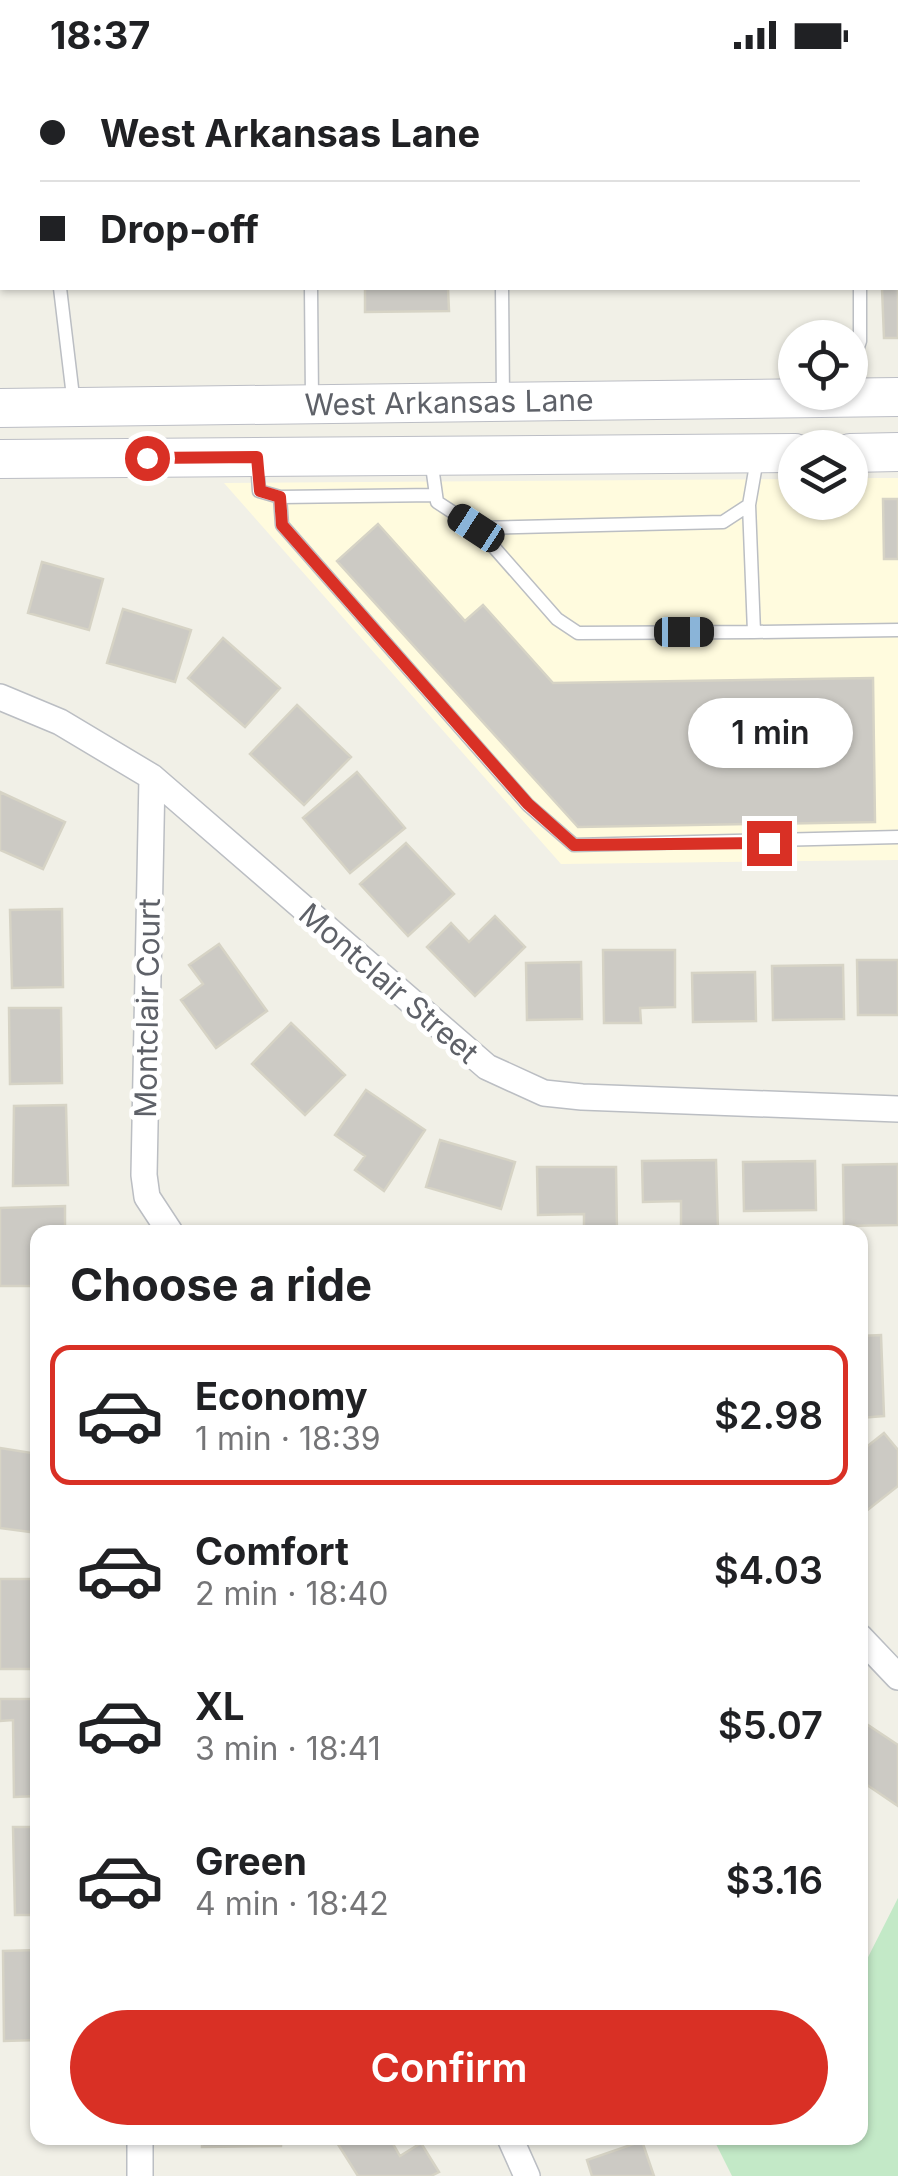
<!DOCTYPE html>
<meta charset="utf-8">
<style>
:root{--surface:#fff;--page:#f2f2f2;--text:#202124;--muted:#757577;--line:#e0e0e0;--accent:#d93025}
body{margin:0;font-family:Inter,sans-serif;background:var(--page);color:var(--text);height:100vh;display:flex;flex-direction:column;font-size:38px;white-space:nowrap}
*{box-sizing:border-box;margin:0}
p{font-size:32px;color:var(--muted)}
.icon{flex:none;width:55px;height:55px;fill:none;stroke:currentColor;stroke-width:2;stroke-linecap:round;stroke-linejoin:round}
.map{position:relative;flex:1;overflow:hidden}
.panel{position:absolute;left:30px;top:1155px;width:838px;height:920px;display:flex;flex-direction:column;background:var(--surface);border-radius:20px;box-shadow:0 2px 8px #0004}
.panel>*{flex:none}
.top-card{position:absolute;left:0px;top:0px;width:900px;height:220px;box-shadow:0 2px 8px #0004;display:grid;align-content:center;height:220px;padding:0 40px;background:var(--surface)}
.fabs{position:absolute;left:778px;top:250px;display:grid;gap:20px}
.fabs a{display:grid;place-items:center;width:90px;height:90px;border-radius:50%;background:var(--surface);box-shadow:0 2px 8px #0004;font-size:50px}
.end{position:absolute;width:45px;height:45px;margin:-22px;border:12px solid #d93025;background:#fff;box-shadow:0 0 0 5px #fff}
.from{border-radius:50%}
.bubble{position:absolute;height:70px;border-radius:35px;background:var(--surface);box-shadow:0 2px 8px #0004;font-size:32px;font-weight:600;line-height:70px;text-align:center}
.car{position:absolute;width:30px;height:60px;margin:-30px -15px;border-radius:12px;box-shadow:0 0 8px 2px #0007;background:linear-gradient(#222 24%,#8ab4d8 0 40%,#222 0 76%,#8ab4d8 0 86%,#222 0)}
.top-card b{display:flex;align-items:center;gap:35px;height:95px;font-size:38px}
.top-card b+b{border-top:2px solid var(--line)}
.top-card i{width:25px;height:25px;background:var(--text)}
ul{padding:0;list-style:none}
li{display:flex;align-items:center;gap:30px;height:140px;margin:0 20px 15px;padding:0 20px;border:5px solid transparent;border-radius:20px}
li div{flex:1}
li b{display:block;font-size:38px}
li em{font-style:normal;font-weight:600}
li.on{border-color:var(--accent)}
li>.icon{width:90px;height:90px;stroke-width:1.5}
h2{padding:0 40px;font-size:45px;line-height:120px}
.action{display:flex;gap:20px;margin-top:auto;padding:20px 40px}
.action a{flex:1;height:115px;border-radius:60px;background:var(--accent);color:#fff;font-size:40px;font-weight:600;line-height:115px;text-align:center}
.status{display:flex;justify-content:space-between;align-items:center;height:70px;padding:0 50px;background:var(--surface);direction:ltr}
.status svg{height:28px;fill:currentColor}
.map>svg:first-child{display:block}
</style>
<div class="status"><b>18:37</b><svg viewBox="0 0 49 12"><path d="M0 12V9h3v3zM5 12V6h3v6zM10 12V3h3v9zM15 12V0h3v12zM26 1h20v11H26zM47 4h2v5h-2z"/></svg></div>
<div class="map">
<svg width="898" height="2106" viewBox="0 0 898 2106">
<rect width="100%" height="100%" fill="#f1f0e7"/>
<!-- commercial -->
<path fill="#fffbde" d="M850,408H898V790L561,794L224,413L795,409V432H850Z"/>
<!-- green -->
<path fill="#c3e9c7" d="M898,1828V2106H732L713,2068H860V1903Z"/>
<!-- building -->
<path fill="#cccac4" stroke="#d6d3c5" stroke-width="2.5" d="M318,0H447V2H318Z
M898,48V268H884L882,218H898Z
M365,218H448L449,241L365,242Z
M883,429H898V489H884Z
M378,454L465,551L483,535L553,613L873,608L875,752L578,757L337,491Z
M42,492L103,509L89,560L28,543Z
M123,539L191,560L175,612L107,593Z
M223,568L280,618L245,657L188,608Z
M297,635L351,687L304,735L250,684Z
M357,702L405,758L350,803L303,748Z
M0,722L65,752L43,799L0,780Z
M406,773L454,824L408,866L360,814Z
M62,839L63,917L12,918L10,840Z
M495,846L525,877L475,926L427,877L451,853L469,872Z
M219,874L267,941L216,978L181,930L203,914L189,895Z
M603,880H675V937L640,938L641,953H604Z
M857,890H898V945H858Z
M581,892L582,949L527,950L526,893Z
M843,895L844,949L773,950L772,896Z
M755,902L756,951L693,952L692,903Z
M9,938H61L62,1013L10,1014Z
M291,953L345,1005L305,1045L252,994Z
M366,1020L425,1060L384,1121L355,1100L365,1086L335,1065Z
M66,1035L68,1115L13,1116L14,1036Z
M440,1070L515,1092L501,1139L426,1117Z
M716,1090L718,1161L681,1162V1131L643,1132L642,1091Z
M815,1091L816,1140L744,1141L743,1092Z
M898,1094V1155L844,1156L843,1095Z
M537,1097H616L617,1162H584V1144L538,1145Z
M65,1136V1162H38V1216H0V1138Z
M881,1265L884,1346L860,1348V1266Z
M884,1363L898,1380V1416L860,1446V1382Z
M0,1378L38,1384V1463L0,1458Z
M0,1509H38V1599H0Z
M0,1629H38V1726L14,1727L13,1650L0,1651Z
M868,1655L898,1675V1736L867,1715L860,1726V1667Z
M13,1757H38V1845H15Z
M38,1880V1970L4,1971L3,1881Z
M202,2068H281V2076L202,2077Z
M334,2068H400L392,2072L400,2086L421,2073L439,2102L431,2106H358Z
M642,2071L654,2106H592L587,2090Z"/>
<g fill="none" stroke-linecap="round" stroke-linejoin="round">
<defs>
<path id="service" d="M311,0V2
M498,0V2
M80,2L81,0
M60,218L74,335
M311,218L312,330
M502,218L503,329
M850,301L860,271V218
M431,389L437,432L477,458L723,452L749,435L757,389
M257,391L259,421L280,427L436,425
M280,427L282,455L528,735L574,775L898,767
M749,435L754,562L898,560
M477,458L557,549L578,563L754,562"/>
<path id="minor" d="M0,627L60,652L152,707L487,997L544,1023L582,1027L898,1039
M152,707L144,1105L147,1127L170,1162
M860,1567L898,1607
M510,2068L527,2106
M140,2106V2068"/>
<path id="secondary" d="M0,338L898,327
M850,383L898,382
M0,389L795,383"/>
</defs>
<!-- service casing -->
<use href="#service" stroke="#bbbec3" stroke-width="15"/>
<!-- minor casing -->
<use href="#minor" stroke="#bbbec3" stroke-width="28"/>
<!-- secondary casing -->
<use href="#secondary" stroke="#bcbec5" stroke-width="40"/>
<!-- service -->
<use href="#service" stroke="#fff" stroke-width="12"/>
<!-- minor -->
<use href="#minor" stroke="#fff" stroke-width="25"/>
<!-- secondary -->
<use href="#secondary" stroke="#fff" stroke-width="38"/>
</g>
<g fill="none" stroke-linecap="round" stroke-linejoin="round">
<!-- route -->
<path stroke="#d93025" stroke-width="12" d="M147,388L257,387L260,421L280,427L282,455L528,734L574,775L769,773"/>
</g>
<g text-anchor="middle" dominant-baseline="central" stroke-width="10" stroke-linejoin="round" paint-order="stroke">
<!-- street labels -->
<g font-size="30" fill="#5e6168" stroke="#fff">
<text transform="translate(449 332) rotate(-1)">West Arkansas Lane</text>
<text transform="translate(389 913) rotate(41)">Montclair Street</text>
<text transform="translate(147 938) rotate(-89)">Montclair Court</text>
</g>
</g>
</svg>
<div class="fabs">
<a><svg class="icon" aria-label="locate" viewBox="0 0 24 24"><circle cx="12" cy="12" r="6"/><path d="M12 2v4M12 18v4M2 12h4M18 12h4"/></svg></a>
<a><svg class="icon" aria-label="layers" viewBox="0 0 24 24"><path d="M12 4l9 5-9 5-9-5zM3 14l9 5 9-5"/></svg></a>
</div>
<i class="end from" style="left:147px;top:388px"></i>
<i class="end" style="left:769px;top:773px"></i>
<div class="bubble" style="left:688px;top:628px;width:165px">1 min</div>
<i class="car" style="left:476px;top:458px;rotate:303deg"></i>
<i class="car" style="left:684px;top:562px;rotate:90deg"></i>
<div class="top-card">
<b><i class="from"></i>West Arkansas Lane</b>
<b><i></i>Drop-off</b>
</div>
<section class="panel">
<h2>Choose a ride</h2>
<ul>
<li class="on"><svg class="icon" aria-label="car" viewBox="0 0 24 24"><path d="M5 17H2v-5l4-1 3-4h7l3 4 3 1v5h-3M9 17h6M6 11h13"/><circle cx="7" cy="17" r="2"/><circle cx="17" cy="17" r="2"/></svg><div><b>Economy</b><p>1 min · 18:39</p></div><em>$2.98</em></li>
<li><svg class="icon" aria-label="car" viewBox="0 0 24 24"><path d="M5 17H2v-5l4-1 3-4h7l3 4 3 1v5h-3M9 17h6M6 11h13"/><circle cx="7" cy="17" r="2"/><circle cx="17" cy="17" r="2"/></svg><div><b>Comfort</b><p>2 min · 18:40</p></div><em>$4.03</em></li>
<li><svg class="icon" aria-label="car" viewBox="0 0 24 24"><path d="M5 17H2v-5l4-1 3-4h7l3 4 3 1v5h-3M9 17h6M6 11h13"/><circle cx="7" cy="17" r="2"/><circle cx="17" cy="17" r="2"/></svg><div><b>XL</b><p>3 min · 18:41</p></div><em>$5.07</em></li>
<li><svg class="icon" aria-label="car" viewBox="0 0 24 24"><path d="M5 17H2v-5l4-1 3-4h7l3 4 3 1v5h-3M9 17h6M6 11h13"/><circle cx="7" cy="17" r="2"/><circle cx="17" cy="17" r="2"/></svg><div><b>Green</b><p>4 min · 18:42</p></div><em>$3.16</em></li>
</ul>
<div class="action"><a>Confirm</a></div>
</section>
</div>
